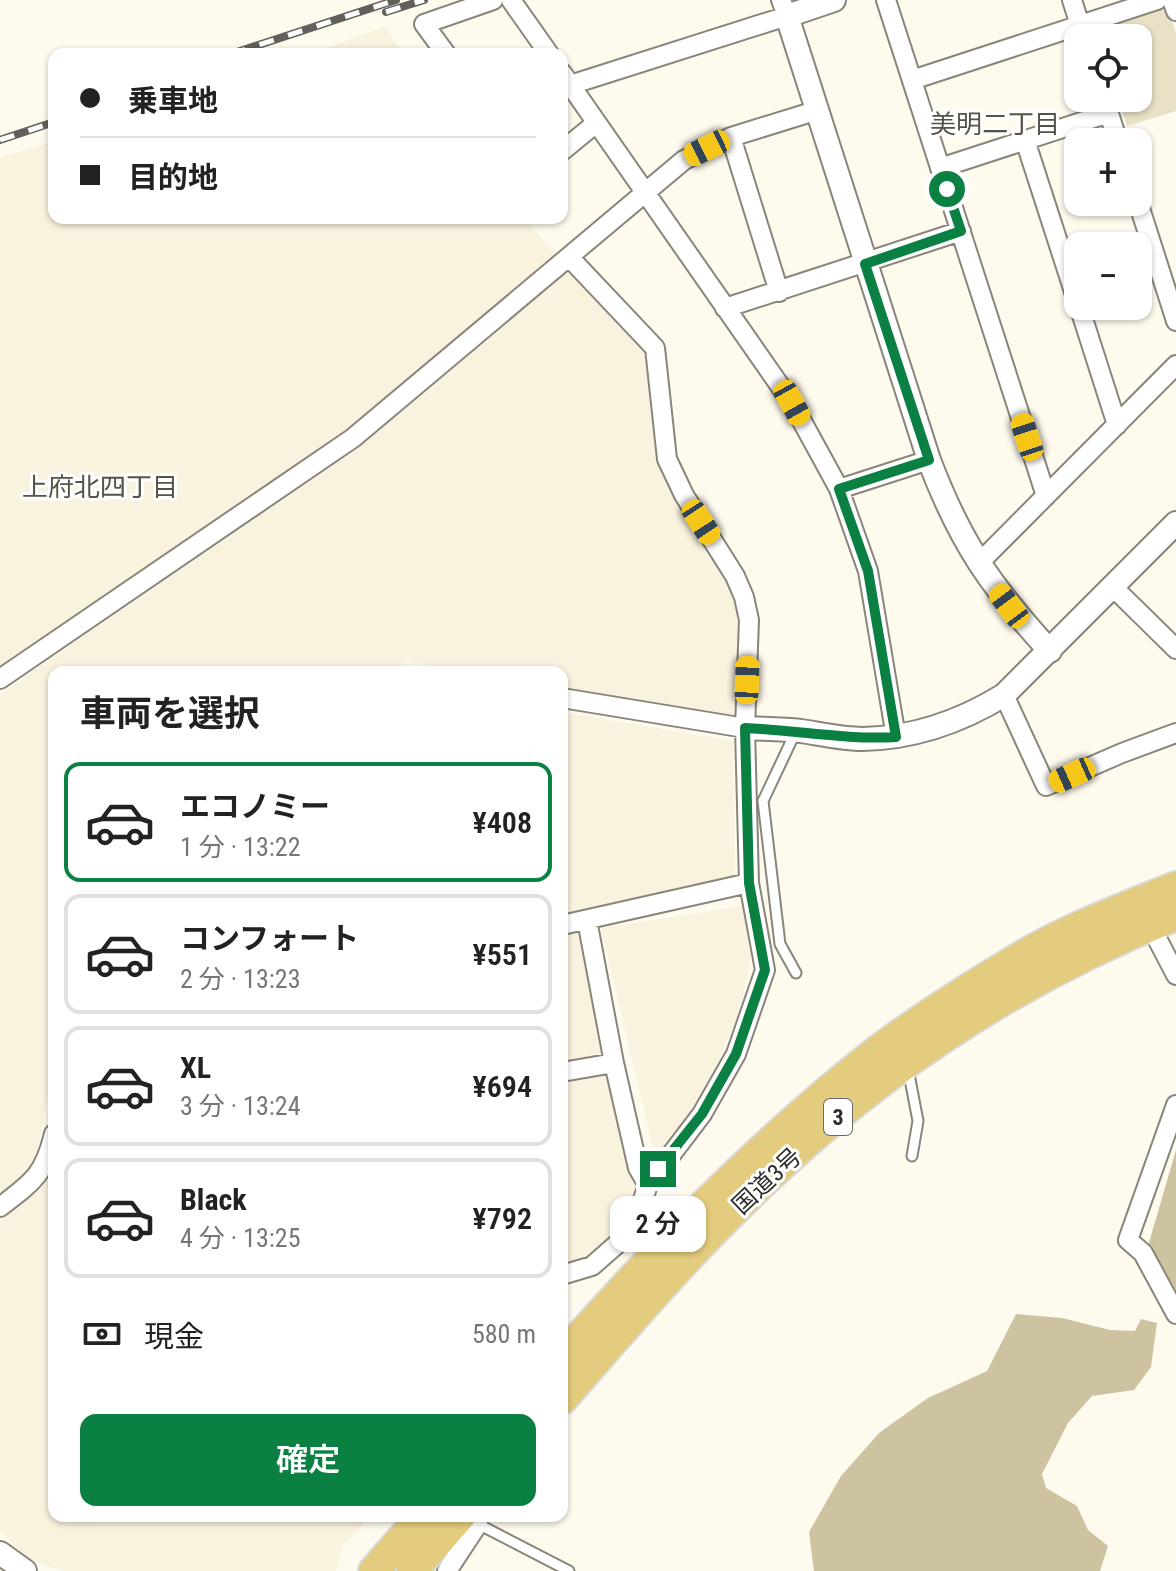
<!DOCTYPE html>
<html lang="ja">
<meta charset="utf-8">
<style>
:root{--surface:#fff;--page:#f6f6f6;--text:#222;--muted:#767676;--line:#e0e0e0;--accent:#0b8043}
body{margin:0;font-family:"Roboto Condensed","Noto Sans JP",sans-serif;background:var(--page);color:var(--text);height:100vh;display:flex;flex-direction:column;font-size:30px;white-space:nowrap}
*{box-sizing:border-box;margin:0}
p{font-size:26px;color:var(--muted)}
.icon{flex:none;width:44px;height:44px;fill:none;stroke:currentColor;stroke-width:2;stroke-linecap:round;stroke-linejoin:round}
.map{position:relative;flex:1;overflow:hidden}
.details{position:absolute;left:48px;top:666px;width:520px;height:856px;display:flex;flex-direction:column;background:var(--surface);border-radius:16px;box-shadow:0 2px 6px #0004}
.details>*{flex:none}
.banner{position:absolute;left:48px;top:48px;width:520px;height:176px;border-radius:16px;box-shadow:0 2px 6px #0004;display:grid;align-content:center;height:176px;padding:0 32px;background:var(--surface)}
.buttons{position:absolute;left:1064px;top:24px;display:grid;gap:16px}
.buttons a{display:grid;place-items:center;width:88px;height:88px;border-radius:16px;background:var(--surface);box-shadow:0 2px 6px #0004;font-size:40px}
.end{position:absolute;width:36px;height:36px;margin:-18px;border:10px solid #0b8043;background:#fff;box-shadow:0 0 0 4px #fff}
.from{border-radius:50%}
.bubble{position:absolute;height:56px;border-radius:16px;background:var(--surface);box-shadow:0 2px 6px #0004;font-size:26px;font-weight:600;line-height:56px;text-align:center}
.car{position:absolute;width:24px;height:48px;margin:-24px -12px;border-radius:10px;box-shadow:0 0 6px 2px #0007;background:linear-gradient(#f5c518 24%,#345 0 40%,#f5c518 0 76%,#345 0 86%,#f5c518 0)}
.banner b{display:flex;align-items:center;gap:28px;height:76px;font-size:30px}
.banner b+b{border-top:2px solid var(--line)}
.banner i{width:20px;height:20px;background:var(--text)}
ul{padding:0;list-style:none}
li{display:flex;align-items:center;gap:24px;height:120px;margin:0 16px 12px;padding:0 16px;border:4px solid var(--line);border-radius:16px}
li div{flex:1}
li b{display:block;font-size:30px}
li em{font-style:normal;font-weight:600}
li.current{border-color:var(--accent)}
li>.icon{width:72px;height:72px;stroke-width:1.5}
h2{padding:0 32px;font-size:36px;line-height:96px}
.pay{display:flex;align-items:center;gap:20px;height:88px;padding:0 32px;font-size:30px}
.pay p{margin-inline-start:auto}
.action{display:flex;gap:16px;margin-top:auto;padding:16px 32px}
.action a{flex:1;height:92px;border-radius:16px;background:var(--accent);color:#fff;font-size:32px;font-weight:600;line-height:92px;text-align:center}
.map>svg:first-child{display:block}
</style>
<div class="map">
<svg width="1176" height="1571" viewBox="0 0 1176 1571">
<rect width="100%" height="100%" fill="#fefaee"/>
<!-- built -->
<path fill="#f8f2de" d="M385,26L403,54H311Z
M54,141V218H525L555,254L355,423L0,671V158Z
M569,271L649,353L660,458L729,580L740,612L741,678L737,714L734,716L562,688V672H467L408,662L386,672H54V1078L47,1098L35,1162L14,1188L0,1198V694L359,448Z
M562,712L733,741L735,879L562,915Z
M742,906L751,958L740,1010L715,1067L658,1169L601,928Z
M581,930L602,1054L562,1062V934Z
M606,1072L637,1182L625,1223L585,1260L562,1264V1081Z
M54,1165V1516H371L342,1547L336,1571H65L31,1561L0,1531V1221L31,1197Z"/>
<!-- green -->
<path fill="#e9e1c6" d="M1161,6L1168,9L1176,33V111L1127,126L1118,98H1138V38H1099L1100,26Z"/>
<!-- forest -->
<path fill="#cec3a0" d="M1176,1150V1312L1158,1282L1148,1246Z
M1016,1314L1062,1318L1110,1330L1135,1331L1141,1319L1157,1323L1151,1367L1134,1390L1092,1396L1068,1423L1042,1474L1046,1488L1077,1506L1088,1530L1108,1546L1100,1571H814L809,1532L841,1476L879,1433L928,1398L987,1371Z"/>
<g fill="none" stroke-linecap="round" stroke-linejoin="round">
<defs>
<path id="service" d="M796,973L780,944L763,801L796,731
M908,1069L918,1121L912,1156
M478,1524L569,1571"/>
<path id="minor" d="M511,0L549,54
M886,0L1046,496
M1072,0L1084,38
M1172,0L1176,11
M446,54L424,24L493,0
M562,73L792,403L839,489L868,571L896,737
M912,80L1157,0
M570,85L787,16L781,0
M1104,98L1118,142
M731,137L779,292
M1025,140L1078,304
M562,151L595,124
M940,168L1109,113
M1138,202L1176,321
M569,257L655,348L667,459L684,495L735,576L744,597L749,620L745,728L749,883L765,970L736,1054L702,1114L648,1185L638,1168L614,1063L587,920
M1079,306L1117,425
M725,308L961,231
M839,489L929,460
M978,564L1176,365
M1113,587L1176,649
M0,679L353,438L684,160L731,137L815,111
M1004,695L1046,786L1122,753L1176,733
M562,698L745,728
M562,925L749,883
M1150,925L1176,975
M562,1072L614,1063
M1176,1105L1128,1240L1143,1253L1176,1314
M0,1207C33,1182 44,1175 54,1134
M562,1275L592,1266L632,1231L648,1185
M447,1571L478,1524L469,1516"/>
<path id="tertiary" d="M834,0L787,16L929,460C960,542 991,587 1050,651
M745,728C763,729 782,729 801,731C821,734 843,739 863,739C915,738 960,722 1004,695L1176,523
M0,1553L25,1571"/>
<path id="trunk" d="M562,1357C654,1252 751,1153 860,1065C908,1026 969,988 1021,957C1070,928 1124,908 1176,887
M562,1399C631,1320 700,1239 778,1168C894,1060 1029,974 1176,915
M374,1571L422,1516
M412,1571L460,1516"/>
</defs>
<!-- service casing -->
<use href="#service" stroke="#89857a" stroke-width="13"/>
<!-- minor casing -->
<use href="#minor" stroke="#89857a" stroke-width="22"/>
<!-- tertiary casing -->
<use href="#tertiary" stroke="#89857a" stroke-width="26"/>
<!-- trunk casing -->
<use href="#trunk" stroke="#d9d9d8" stroke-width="34"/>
<!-- service -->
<use href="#service" stroke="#fff" stroke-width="9"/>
<!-- minor -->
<use href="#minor" stroke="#fff" stroke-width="18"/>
<!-- tertiary -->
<use href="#tertiary" stroke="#fff" stroke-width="22"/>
<!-- trunk -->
<use href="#trunk" stroke="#e4cc7e" stroke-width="30"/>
<defs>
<path id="rail" d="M386,12L424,0
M231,54L396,0
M0,140L54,122"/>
</defs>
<!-- rail casing -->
<use href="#rail" stroke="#62605a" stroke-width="8"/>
<!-- rail -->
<use href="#rail" stroke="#fff" stroke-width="5" stroke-dasharray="15" stroke-linecap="butt"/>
</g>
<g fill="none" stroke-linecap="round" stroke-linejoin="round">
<!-- route -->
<path stroke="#0b8043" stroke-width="10" d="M658,1169L702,1114L736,1054L765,970L749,883L745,728C795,730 845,740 896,737L868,571L839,489L929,460L865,264L961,231L947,189"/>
</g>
<g text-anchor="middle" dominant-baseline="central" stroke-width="6" stroke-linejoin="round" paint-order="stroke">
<!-- shield labels -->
<rect fill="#fff" stroke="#6c6b68" stroke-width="2" x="824" y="1099" width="28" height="36" rx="6"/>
<g font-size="22" font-weight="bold" fill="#2d2b27">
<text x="838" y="1117">3</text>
</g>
<!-- street labels -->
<g font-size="24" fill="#2d2b27" stroke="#fff">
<text transform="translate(767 1181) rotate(-43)">国道3号</text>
</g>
<!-- neighbourhood labels -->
<g font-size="26" fill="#555247" stroke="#fff">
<text x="995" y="124">美明二丁目</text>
<text x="100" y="487">上府北四丁目</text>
</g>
</g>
</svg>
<div class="buttons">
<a><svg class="icon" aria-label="locate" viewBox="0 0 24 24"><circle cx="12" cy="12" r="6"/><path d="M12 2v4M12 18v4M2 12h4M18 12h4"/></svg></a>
<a>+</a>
<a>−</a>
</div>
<i class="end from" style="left:947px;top:189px"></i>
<i class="end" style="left:658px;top:1169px"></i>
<div class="bubble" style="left:610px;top:1196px;width:96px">2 分</div>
<i class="car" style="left:707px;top:148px;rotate:244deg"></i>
<i class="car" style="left:792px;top:403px;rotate:151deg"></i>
<i class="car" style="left:1027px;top:437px;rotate:342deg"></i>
<i class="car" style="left:701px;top:522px;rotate:147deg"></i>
<i class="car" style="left:1009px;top:606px;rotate:323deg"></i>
<i class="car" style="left:747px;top:680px;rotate:2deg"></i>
<i class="car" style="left:1072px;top:775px;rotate:246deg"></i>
<div class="banner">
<b><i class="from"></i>乗車地</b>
<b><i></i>目的地</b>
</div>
<section class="details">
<h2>車両を選択</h2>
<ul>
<li class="current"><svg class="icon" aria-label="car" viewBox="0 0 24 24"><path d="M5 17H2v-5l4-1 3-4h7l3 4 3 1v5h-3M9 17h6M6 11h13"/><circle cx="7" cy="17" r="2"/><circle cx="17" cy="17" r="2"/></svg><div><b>エコノミー</b><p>1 分 · 13:22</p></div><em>¥408</em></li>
<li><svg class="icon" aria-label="car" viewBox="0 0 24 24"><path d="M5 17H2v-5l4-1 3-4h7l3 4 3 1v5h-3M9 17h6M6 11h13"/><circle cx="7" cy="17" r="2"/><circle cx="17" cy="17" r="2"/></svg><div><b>コンフォート</b><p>2 分 · 13:23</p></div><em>¥551</em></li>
<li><svg class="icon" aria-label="car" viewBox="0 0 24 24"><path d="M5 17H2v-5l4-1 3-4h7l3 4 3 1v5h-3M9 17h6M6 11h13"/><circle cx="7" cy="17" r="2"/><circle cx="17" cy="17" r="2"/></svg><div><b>XL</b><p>3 分 · 13:24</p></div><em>¥694</em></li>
<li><svg class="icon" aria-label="car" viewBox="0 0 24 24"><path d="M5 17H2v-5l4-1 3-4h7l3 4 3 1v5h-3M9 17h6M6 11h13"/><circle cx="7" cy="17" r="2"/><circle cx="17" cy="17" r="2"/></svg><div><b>Black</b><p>4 分 · 13:25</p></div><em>¥792</em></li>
</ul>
<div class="pay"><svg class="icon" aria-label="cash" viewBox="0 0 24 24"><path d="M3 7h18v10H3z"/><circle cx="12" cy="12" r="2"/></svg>現金<p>580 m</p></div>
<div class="action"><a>確定</a></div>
</section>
</div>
